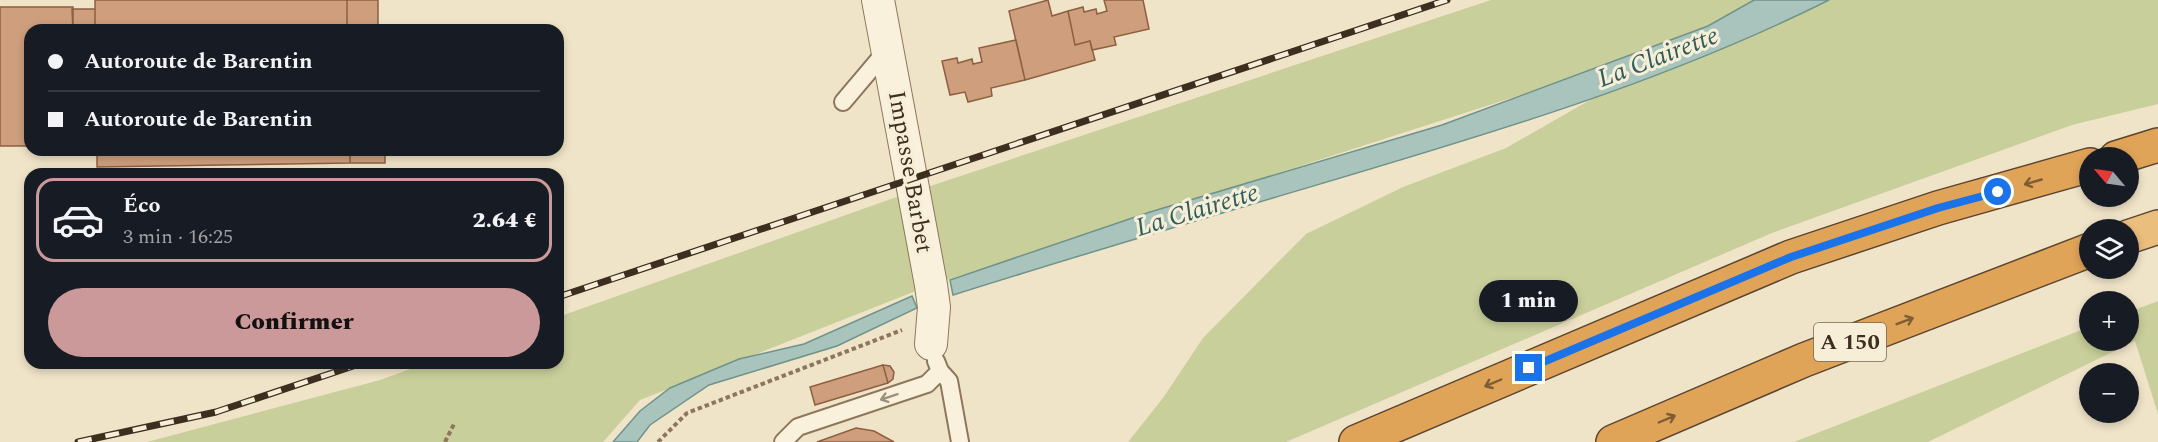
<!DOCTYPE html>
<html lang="fr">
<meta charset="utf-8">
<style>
:root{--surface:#171b24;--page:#20242c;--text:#f1f3f6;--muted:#9ea1a6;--line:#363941;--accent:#cc999b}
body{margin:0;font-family:Spectral,serif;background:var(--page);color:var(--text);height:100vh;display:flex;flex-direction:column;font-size:22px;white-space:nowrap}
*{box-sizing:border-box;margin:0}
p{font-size:20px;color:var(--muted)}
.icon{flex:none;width:33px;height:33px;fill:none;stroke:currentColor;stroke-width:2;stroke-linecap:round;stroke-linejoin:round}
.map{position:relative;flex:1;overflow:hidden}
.details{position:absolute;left:24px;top:168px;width:540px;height:201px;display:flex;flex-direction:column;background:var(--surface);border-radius:18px;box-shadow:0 3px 9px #0003}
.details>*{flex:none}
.hud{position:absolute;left:24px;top:24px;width:540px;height:132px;border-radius:18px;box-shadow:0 3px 9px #0003;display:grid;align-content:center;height:132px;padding:0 24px;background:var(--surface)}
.needle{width:39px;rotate:299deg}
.tools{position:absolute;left:2079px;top:147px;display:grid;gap:12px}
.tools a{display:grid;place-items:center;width:60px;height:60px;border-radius:50%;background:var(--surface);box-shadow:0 3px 9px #0003;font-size:30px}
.end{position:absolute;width:27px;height:27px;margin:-14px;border:8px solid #1a73e8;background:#fff;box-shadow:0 0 0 3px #fff}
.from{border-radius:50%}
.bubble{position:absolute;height:42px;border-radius:21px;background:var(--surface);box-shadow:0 3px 9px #0003;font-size:20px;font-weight:800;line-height:42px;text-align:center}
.hud b{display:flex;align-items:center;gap:21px;height:57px;font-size:22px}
.hud b+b{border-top:2px solid var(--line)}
.hud i{width:15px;height:15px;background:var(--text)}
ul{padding:10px 0 0;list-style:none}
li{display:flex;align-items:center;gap:18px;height:84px;margin:0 12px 9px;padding:0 12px;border:3px solid transparent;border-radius:18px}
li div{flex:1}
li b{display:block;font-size:22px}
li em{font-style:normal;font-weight:800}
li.on{border-color:var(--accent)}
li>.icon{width:54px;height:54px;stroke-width:1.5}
.primary-button{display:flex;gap:12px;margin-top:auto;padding:12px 24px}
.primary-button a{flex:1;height:69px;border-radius:36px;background:var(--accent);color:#111;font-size:24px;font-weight:800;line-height:69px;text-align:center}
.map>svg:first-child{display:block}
</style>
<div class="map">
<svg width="2158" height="442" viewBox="0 0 2158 442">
<rect width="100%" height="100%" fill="#f0e4c8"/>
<!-- green -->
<path fill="#c9cf9b" d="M1491,0H2158V104L2072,125L1772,233L1286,442H1128L1163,398L1203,338L1306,234L1403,187L1506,148L1590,100L1704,27L1542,88L931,285L640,400L603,442H147L380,380L427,363H558V317L891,199Z
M2158,301V414L2135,341L1928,442H1794L2089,327L2090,340H2128L2129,312Z"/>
<!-- water -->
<path fill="#a9c4bc" stroke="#6f938a" stroke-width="1.5" d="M1754,0H1829C1647,91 1451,145 1256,203C1155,233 1054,263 953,295L950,280L1150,212L1442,125L1708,26Z
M912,296L917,308L837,346L709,385L650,425L637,442H613L640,411L670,388L739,359L804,344Z"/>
<!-- building -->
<path fill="#cf9f7d" stroke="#8d5f41" stroke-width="1.5" d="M95,0H347V30H95Z
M347,0H378V30H347Z
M1048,0L1052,16L1068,11L1075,45L1090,41L1095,60L1025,80L1009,11Z
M1104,0H1143L1149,29L1114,37L1116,45L1092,50L1090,41L1075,45L1068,11L1083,7L1084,12L1096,9L1097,14L1107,11Z
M0,7H73V30H30V146H0Z
M72,9H95V30H73Z
M1016,40L1025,80L991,88L992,96L968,102L965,92L950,95L942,61L957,58L958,63L972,59L973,64L982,62L979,48Z
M97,150H350V163L97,167Z
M350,150H385V163H350Z
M883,365L888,383L815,405L810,387Z
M883,365L890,366L894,372L893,379L888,383Z
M856,428L874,431L894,442H817Z"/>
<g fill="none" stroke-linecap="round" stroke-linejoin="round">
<defs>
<path id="service" d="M843,102L887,50
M936,361L940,371L949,381L960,442
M783,442L798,427L927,384L940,371"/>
<path id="minor" d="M878,0L931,285L934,307L931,344"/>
<path id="trunk" d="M2128,237L2158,227"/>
<path id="motorway" d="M2116,158L2158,145
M1356,442L1791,257L1938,208L2090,165
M1613,442L1804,360L2090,250"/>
</defs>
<!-- service casing -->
<use href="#service" stroke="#8d765c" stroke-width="20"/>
<!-- minor casing -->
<use href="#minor" stroke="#8d765c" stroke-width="34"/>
<!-- trunk casing -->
<use href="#trunk" stroke="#5b4430" stroke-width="36"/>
<!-- motorway casing -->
<use href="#motorway" stroke="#5b4430" stroke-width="36"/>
<!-- path -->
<path stroke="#8d765c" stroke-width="4" stroke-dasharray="4.5 3" stroke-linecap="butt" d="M445,442L455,422
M658,442L687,413L902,330"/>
<!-- service -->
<use href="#service" stroke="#faf1dc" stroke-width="16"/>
<!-- minor -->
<use href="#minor" stroke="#faf1dc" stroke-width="32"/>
<!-- trunk -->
<use href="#trunk" stroke="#eabe7c" stroke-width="33"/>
<!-- motorway -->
<use href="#motorway" stroke="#e0a458" stroke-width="33"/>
<defs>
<path id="rail" d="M558,297L1447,0
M78,442L216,412L362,363"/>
</defs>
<!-- rail casing -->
<use href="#rail" stroke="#3d2e20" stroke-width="7"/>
<!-- rail -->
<use href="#rail" stroke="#f7eed8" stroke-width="4.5" stroke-dasharray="14" stroke-linecap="butt"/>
</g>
<!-- one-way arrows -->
<defs><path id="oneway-shaft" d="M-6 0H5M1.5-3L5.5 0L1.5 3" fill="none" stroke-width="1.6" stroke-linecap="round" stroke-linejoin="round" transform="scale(1.5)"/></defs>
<g stroke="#7e5d36">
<use href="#oneway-shaft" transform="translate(2033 182) rotate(164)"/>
<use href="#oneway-shaft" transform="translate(1905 321) rotate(-21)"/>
<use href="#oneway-shaft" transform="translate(1493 383) rotate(157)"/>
<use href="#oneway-shaft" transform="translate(1667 419) rotate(-23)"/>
</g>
<use stroke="#9c907e" href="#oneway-shaft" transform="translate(889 397) rotate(162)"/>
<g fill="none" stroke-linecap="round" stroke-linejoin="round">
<!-- route -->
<path stroke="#1a73e8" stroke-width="8" d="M1529,368L1791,257L1938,208L1998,192"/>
</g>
<g text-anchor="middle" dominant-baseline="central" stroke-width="6" stroke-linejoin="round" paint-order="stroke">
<!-- shield labels -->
<rect fill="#f7eed8" stroke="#756857" stroke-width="1.5" x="1814" y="323" width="72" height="38" rx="4.5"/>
<g font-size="22" font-weight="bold" fill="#3d2e20">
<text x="1850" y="342">A 150</text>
</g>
<!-- street labels -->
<g font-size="24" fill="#3d2e20" stroke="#f7eed8">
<text transform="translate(910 172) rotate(80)">Impasse Barbet</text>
</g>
<!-- water labels -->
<g font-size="26" font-style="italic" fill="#2f5d5a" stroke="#f7eed8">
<text transform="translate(1658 57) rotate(-21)">La Clairette</text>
<text transform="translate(1197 210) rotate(-17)">La Clairette</text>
</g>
</g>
</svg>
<div class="tools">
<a><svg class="needle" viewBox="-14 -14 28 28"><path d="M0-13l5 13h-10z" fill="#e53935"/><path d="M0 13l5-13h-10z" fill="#9ea1a6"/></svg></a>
<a><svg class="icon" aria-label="layers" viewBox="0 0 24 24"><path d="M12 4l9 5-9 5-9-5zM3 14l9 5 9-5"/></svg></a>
<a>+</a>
<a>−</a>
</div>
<i class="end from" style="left:1998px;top:192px"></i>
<i class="end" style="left:1529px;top:368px"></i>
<div class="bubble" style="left:1479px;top:280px;width:99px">1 min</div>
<div class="hud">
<b><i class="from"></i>Autoroute de Barentin</b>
<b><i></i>Autoroute de Barentin</b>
</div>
<section class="details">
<ul>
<li class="on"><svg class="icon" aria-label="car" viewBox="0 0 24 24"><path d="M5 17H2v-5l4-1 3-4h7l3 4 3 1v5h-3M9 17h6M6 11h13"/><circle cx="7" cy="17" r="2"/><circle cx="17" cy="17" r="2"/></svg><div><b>Éco</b><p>3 min · 16:25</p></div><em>2.64 €</em></li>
</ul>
<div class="primary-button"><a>Confirmer</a></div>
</section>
</div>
